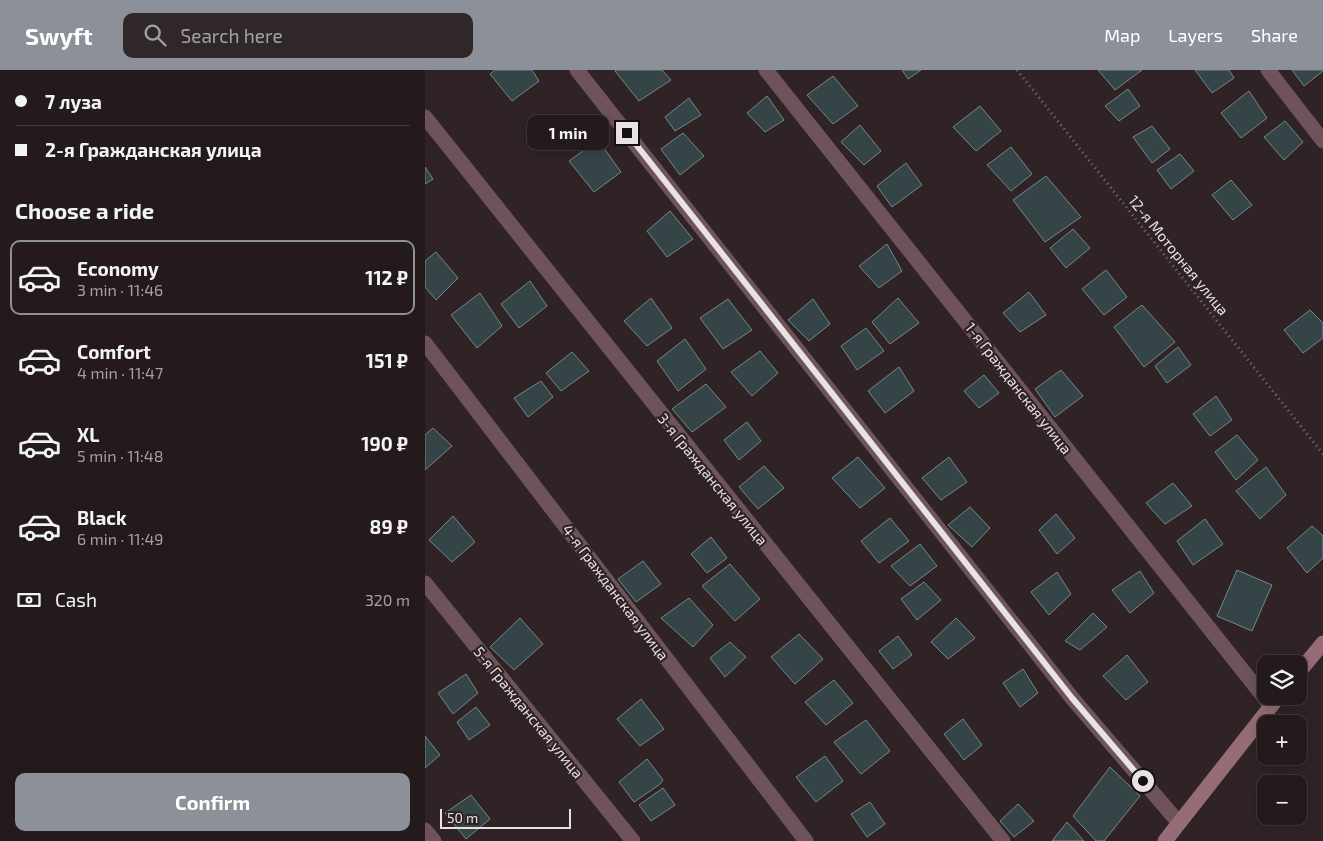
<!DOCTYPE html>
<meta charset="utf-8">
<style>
:root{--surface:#241a1c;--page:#302729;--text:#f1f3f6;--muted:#a3a1a3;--line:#41383b;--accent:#8c9099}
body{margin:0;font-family:"Exo 2",sans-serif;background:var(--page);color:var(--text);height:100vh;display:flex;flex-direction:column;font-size:19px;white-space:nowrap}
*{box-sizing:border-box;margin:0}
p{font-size:16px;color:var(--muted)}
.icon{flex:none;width:28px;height:28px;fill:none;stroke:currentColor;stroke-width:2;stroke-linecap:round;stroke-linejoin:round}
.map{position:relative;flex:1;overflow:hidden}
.panel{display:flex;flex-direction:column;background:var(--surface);width:425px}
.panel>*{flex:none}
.guide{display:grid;align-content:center;height:110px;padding:0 15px;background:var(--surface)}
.controls{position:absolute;left:832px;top:585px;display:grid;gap:10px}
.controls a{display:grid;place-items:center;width:50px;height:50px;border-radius:10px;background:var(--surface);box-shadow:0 2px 12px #0003,0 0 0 1px var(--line);font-size:25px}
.scale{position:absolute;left:15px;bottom:12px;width:131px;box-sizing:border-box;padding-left:5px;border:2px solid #eae1e3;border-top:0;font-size:14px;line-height:18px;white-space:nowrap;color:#eae1e3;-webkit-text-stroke:4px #302326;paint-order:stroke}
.end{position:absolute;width:22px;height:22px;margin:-11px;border:6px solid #eae1e3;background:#111;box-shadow:0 0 0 2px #111}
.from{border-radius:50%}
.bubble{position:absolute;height:35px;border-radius:10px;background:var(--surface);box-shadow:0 2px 12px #0003,0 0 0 1px var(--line);font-size:16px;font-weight:700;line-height:35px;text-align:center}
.guide b{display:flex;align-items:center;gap:18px;height:48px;font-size:19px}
.guide b+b{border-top:1px solid var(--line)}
.guide i{width:12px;height:12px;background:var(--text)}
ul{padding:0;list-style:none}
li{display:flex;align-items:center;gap:15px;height:75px;margin:0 10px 8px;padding:0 5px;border:2px solid transparent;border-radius:10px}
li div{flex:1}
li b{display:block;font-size:19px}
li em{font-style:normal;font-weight:700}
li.active{border-color:var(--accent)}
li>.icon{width:45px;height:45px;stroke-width:1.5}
h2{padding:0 15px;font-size:22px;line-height:60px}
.pay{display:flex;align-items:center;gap:12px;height:55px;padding:0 15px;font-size:19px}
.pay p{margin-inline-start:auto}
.primary-button{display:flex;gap:10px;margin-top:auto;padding:10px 15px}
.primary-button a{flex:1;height:58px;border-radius:10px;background:var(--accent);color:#fff;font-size:20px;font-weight:700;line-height:58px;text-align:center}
header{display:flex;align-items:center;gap:30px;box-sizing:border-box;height:70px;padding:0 25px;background:var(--accent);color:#fff}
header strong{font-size:24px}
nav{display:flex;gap:28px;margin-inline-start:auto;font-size:18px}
.search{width:350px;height:45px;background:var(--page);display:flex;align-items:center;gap:12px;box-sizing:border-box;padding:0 18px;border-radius:10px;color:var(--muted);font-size:19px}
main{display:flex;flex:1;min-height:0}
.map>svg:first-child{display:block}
</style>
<header>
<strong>Swyft</strong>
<div class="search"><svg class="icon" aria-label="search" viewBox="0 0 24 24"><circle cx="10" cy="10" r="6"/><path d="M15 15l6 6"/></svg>Search here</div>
<nav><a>Map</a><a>Layers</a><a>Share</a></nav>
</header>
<main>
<section class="panel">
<div class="guide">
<b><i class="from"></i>7 луза</b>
<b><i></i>2-я Гражданская улица</b>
</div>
<h2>Choose a ride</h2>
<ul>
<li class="active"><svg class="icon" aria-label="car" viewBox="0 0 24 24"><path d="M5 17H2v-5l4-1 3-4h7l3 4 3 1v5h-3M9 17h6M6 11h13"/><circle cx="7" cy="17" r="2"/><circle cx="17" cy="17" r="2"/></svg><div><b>Economy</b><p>3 min · 11:46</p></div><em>112 ₽</em></li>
<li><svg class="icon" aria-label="car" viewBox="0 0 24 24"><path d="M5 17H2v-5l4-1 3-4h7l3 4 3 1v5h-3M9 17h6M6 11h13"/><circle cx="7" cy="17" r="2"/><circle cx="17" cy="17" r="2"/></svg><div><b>Comfort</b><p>4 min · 11:47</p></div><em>151 ₽</em></li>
<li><svg class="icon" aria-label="car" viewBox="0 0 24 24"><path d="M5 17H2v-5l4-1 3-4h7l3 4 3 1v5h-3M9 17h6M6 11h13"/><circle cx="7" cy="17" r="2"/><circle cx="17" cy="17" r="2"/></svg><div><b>XL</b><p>5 min · 11:48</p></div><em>190 ₽</em></li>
<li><svg class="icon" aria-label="car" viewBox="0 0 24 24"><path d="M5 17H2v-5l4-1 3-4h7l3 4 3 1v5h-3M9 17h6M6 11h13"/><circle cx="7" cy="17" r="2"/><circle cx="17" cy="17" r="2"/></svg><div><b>Black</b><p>6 min · 11:49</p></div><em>89 ₽</em></li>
</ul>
<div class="pay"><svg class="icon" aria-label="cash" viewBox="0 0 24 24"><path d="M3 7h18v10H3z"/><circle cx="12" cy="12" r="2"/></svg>Cash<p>320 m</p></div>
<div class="primary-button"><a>Confirm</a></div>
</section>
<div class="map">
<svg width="898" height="771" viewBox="0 0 898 771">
<rect width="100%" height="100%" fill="#302326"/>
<!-- building -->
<path fill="#354447" stroke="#76878a" d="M70,0H107L114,11L87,31L65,4Z
M191,0H237L246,10L214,31L190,1Z
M477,0H496L483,9Z
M673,0H717L690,20Z
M770,0H804L809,8L787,23Z
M867,0H898V1L879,16Z
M408,6L433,36L408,54L382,25Z
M703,19L715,36L694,51L680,36Z
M824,21L842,48L816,68L796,43Z
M342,26L359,50L340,62L322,43Z
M264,28L276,45L250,61L240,47Z
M555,36L576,61L551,81L528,57Z
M860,51L878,72L859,90L839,67Z
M435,55L456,81L439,95L416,72Z
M727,56L745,79L727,93L708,67Z
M258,63L279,86L255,105L236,79Z
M173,70L196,102L169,122L144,91Z
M586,77L607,104L586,121L562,95Z
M755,84L769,101L746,119L732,100Z
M481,93L497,115L467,137L452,116Z
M0,97L8,109L0,114Z
M621,106L656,147L620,172L588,130Z
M806,110L827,135L808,150L787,125Z
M245,141L268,169L242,187L222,161Z
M648,159L665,178L641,198L625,178Z
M462,174L477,201L454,218L434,196Z
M11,182L33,208L11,230L0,217V191Z
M681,200L702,227L679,245L657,219Z
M105,211L122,236L94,258L76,234Z
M604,222L621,245L595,262L578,243Z
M55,223L77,256L52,278L26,245Z
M226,228L247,258L222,276L199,251Z
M473,228L494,253L465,274L447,252Z
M303,229L327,260L298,279L275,248Z
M388,229L405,254L384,271L363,250Z
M717,235L750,272L719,297L689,257Z
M885,240L898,253V268L878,283L859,260Z
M441,258L459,281L432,300L416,276Z
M260,269L281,299L253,321L232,291Z
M753,277L766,295L742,313L730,296Z
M335,281L353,303L327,326L306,302Z
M147,282L164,301L136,321L121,303Z
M474,297L489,321L460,343L443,321Z
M636,300L658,326L630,347L610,319Z
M559,305L574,323L554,338L539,321Z
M116,311L128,327L103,347L89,328Z
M281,314L301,337L267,362L247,339Z
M791,326L807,350L785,366L768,344Z
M322,352L336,371L314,390L299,370Z
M8,358L27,376L0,400V365Z
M812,365L833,390L811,410L790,382Z
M433,387L460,418L435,438L407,408Z
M524,387L542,412L516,430L497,408Z
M339,396L359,418L333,439L314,417Z
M841,397L861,425L835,449L811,421Z
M748,413L767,436L740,454L721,433Z
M545,437L565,458L547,477L523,455Z
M631,444L650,468L632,484L614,460Z
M28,446L50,472L27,492L4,470Z
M465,448L484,471L454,493L436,471Z
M780,449L798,474L768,495L752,471Z
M887,456L898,466V488L882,503L862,478Z
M286,467L302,488L282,503L266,484Z
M495,474L512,496L485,516L466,496Z
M218,491L236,514L211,532L193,509Z
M305,494L335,529L310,551L277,516Z
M812,500L847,515L827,561L792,546Z
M715,501L729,523L705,543L687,520Z
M632,502L646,524L624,545L606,522Z
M499,512L516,530L492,550L476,529Z
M264,528L288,555L268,577L236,548Z
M668,543L682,557L655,580L640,571Z
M95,548L118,574L89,600L65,577Z
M531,548L550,568L523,589L506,572Z
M374,564L398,589L370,614L346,587Z
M473,566L487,585L468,599L454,581Z
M305,572L321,587L300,607L285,588Z
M702,585L723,612L701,630L678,606Z
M598,599L613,623L595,637L578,613Z
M41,604L53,623L28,644L13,623Z
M409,610L428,633L401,655L380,632Z
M216,629L239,659L215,676L192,649Z
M51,637L65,655L44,670L32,652Z
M538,649L557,675L539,690L519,664Z
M441,650L465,681L436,704L409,672Z
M0,666L15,685L0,698Z
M400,686L418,711L391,732L371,707Z
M222,689L238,710L234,715L209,732L194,712Z
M685,697L715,726L679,771H671L648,746Z
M238,718L250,735L226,751L214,735Z
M46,725L65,749L41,769L20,743Z
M445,732L460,754L442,767L426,744Z
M593,734L609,751L589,767L575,751Z
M642,752L659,771H627Z"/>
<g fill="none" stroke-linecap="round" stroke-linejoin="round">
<!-- path -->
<path stroke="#7f7476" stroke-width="3" stroke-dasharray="1 4" stroke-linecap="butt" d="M592,0L898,384"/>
<!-- street -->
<path stroke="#6e545a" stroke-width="15" d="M152,0L647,628L754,753
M341,0L846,636
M843,0L898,71
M0,47L578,771
M0,273L381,771
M0,513L208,771
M0,760L9,771"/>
<!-- secondary -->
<path stroke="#966d77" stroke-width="15" d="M874,602L898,573
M740,771L854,626"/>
</g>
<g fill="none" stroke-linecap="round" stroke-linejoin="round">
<!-- route -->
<path stroke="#eae1e3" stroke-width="6" d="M202,63L647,628L718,711"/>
</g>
<g text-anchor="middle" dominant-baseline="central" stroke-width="4.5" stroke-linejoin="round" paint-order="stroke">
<!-- street labels -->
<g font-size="15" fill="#eae1e3" stroke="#302326">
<text transform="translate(754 185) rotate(51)">12-я Моторная улица</text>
<text transform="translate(594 318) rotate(52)">1-я Гражданская улица</text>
<text transform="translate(288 409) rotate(51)">3-я Гражданская улица</text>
<text transform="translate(191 522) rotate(53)">4-я Гражданская улица</text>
<text transform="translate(104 642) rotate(51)">5-я Гражданская улица</text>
</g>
</g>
</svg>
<div class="controls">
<a><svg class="icon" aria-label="layers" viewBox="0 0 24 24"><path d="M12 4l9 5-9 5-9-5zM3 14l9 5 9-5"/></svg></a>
<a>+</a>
<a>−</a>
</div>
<div class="scale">50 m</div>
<i class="end from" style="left:718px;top:711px"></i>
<i class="end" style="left:202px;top:63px"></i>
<div class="bubble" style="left:102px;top:45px;width:82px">1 min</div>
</div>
</main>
